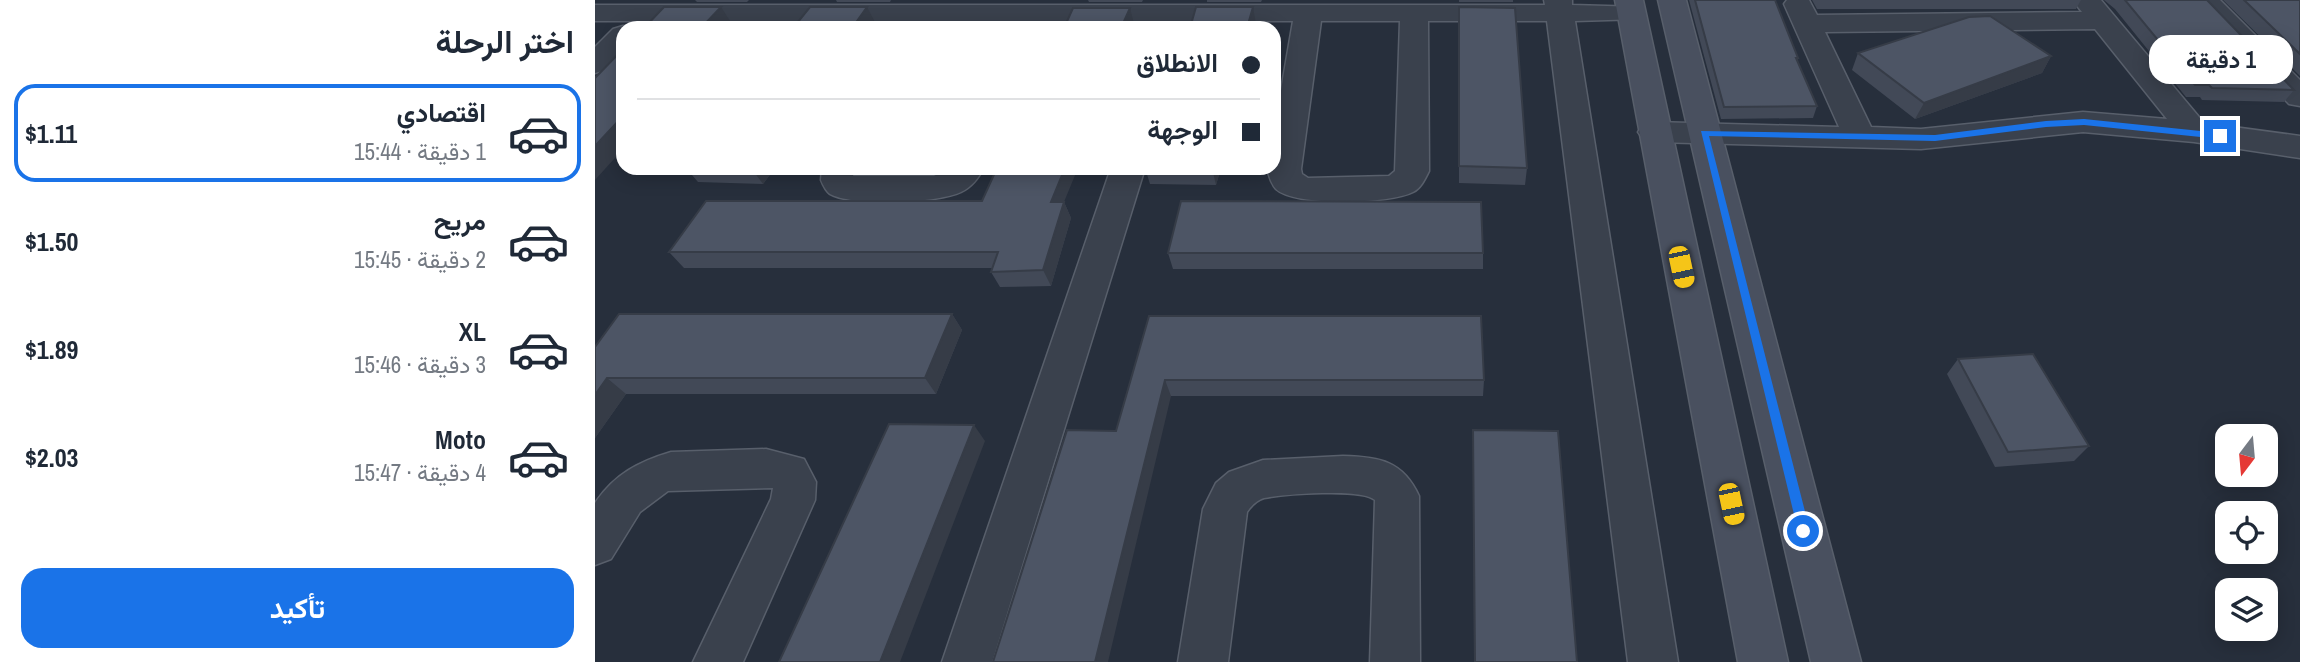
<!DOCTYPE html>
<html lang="ar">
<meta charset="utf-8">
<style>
:root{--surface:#fff;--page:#f2f2f3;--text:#1f2937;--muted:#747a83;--line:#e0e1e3;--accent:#1a73e8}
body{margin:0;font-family:"Archivo Narrow",Vazirmatn,sans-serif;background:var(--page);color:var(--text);direction:rtl;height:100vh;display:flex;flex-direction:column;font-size:26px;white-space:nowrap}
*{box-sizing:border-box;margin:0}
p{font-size:23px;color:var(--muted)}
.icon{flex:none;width:38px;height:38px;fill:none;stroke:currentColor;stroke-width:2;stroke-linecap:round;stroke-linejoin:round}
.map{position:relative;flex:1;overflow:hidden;direction:ltr}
.panel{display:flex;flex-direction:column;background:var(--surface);width:595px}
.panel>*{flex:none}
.guide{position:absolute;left:21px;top:21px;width:665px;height:154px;border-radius:21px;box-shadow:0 4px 18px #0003;direction:rtl;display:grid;align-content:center;height:154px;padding:0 21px;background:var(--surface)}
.needle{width:46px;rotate:196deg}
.fabs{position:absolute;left:1620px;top:424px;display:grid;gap:14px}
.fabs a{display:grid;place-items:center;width:63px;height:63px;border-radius:14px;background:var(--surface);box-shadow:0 4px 18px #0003;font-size:35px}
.end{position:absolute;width:32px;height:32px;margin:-16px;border:9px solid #1a73e8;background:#fff;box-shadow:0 0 0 4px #fff}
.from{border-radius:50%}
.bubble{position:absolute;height:49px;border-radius:21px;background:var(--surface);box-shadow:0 4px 18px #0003;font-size:23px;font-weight:700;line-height:49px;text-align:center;direction:rtl}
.car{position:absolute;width:21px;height:42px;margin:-21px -10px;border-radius:9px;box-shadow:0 0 5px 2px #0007;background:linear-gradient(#f5c518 24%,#345 0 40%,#f5c518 0 76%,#345 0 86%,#f5c518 0)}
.guide b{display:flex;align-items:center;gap:24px;height:66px;font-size:26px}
.guide b+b{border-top:2px solid var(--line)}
.guide i{width:18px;height:18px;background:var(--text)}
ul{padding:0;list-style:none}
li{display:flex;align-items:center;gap:21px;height:98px;margin:0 14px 10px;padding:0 7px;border:4px solid transparent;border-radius:21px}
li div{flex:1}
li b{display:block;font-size:26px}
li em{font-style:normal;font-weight:700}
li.selected{border-color:var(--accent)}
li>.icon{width:63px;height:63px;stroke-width:1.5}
h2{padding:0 21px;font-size:32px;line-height:84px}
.cta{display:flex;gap:14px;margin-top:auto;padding:14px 21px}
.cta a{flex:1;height:80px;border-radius:21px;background:var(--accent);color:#fff;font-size:28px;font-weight:700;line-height:80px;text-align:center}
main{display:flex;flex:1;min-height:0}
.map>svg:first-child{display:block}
</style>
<main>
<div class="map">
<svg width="1705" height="662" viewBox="0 0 1705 662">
<rect width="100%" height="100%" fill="#272f3c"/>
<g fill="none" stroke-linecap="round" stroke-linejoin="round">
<defs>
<path id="street" d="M949,0H977V5L1046,7L1050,13L1046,19L980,21L1083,662H1033L952,21H833L834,171C830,179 826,188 818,192C795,204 700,207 681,189C676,184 674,175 672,169L679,168V131L698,21H0V5H950ZM726,21H805L800,171L794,176L713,178L707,174L706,169Z
M1192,0H1214L1222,15L1487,12L1479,2L1481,0H1506L1609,123L1705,136V158L1599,142L1488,132L1326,149L1059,142L1048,139L1043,132L1048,125L1059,122L1244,127L1189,4ZM1500,29L1572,119L1488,112L1326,129L1276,127L1230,32Z
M1595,0H1625L1705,80V106L1694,104Z
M28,26L34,28H28V52L10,70L0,73V47L18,29Z
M227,168H261L258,176H339L354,168H389C383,178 377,187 366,192C343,203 259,207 235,194C231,191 228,185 226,180Z
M516,168H550L397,662H347Z
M171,449L209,459L221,482L220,500L148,662H98L176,499L178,488L73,491L45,512L16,559L0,565V503C20,474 43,462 76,452Z
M748,456C785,457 808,461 824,496L825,662H775L780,500C767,488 689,494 669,498C662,500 656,506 652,512L633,662H583L608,509L621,483L634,472L668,460Z"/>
<path id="secondary" d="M1020,0H1048L1193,662H1143Z
M1063,0H1091L1266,662H1216Z"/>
</defs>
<!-- street casing -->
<use href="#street" stroke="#585f6b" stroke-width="3"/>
<!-- secondary casing -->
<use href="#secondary" stroke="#585f6b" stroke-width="3"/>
<!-- street -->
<use href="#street" fill="#3a414d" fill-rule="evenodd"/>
<!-- secondary -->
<use href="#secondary" fill="#49505f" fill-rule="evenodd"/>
</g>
<!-- wall -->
<path fill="#424957" d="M100,0H154L152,2H102Z
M241,0H296L295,2H242Z
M493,0H548L547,2H494Z
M612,0H667L666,2H612Z
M864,0H918V2H864Z
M1094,0H1180L1203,58L1202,61L1222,106L1218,118L1126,119Z
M1217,0H1486L1481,9H1222Z
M1509,0H1612L1699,90L1689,102L1607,100L1605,97H1591L1520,9Z
M1628,0H1705V76Z
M864,7L932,168L930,185L864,183Z
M1263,53L1456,56L1447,73L1320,119L1257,70Z
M91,168H180L168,184L103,182Z
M550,168H626L621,185L555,184Z
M469,202L476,218L456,286L405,287L396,272L397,268H89L74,252Z
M573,253H888V269H578Z
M357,314L367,330L341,394H31L0,438V347Z
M554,316L889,380L888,396H576L521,431Z
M1363,359L1494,446L1479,461L1400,467L1352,374Z
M878,430L982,662H879Z"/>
<!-- shaded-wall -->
<path fill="#363c47" d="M126,7L137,24L133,28H106Z
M272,7L281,24L278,28H257Z
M658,7L661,24L660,28H652Z
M535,8L539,24L538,28H526Z
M1456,56L1447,73L1320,119L1329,103Z
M28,116V149L0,180V146Z
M156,168H180L168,184Z
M470,168H483L469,202L476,218L456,286L448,270L456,202Z
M617,168H626L621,185Z
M357,314L367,330L341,394L330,378Z
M12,378L31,394L0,438V395Z
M570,380L576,396L513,662H500Z
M379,425L390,441L305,662H285Z"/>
<!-- building -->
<path fill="#4d5565" stroke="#363c47" stroke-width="2" d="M1100,0H1180L1203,58H1201L1222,106L1129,107Z
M1530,0H1612L1699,90L1617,88L1614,85H1600Z
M1649,0H1705V54Z
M69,7H126L106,28H49Z
M215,7H272L257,28H198Z
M601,7H658L652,28H595Z
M864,7L920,8L932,168L864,166Z
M478,8H535L526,28H469Z
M1395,16L1456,56L1329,103L1263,53L1374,17Z
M28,49V116L0,146V78Z
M402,168H470L456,202H469L448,270L396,272L403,252H74L111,201H387Z
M586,201L886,202L888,253H573Z
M24,314H357L330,378H12L0,395V347Z
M554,316H886L889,380H570L500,662H398L472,430L521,431Z
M1438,354L1494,446L1413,452L1363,359Z
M294,424L379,425L285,662H184Z
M878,430L963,431L982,662H880Z"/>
<!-- route -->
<path fill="#1a73e8" d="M1489,119L1625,133L1630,136L1625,139L1489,125L1451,127L1340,141L1114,136L1215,531L1213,535H1204L1106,131L1340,135L1451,121Z"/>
</svg>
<div class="fabs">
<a><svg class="needle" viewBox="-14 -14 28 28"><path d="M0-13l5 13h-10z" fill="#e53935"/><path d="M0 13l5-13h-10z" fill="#747a83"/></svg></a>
<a><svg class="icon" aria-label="locate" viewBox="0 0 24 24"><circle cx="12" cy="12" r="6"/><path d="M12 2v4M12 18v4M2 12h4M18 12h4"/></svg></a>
<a><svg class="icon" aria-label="layers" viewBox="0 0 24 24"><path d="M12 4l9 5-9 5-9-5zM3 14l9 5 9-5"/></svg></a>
</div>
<i class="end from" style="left:1208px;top:531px"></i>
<i class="end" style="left:1625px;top:136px"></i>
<div class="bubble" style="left:1554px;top:35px;width:144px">1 دقيقة</div>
<i class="car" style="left:1086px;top:267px;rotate:168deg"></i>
<i class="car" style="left:1136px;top:504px;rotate:168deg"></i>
<div class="guide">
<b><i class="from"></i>الانطلاق</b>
<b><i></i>الوجهة</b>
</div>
</div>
<section class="panel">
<h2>اختر الرحلة</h2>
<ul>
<li class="selected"><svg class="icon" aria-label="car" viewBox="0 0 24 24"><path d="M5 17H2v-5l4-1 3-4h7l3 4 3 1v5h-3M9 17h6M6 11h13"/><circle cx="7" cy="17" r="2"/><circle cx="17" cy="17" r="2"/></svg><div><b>اقتصادي</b><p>1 دقيقة · 15:44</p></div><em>$1.11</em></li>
<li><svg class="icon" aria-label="car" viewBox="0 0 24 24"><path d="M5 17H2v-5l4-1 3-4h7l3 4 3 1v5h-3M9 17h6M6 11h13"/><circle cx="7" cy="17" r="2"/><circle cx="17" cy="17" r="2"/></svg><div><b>مريح</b><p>2 دقيقة · 15:45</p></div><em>$1.50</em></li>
<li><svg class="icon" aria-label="car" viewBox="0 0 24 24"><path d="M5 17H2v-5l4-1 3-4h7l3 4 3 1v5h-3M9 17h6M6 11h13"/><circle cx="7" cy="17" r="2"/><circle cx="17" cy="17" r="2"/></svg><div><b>XL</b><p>3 دقيقة · 15:46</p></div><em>$1.89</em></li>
<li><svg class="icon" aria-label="car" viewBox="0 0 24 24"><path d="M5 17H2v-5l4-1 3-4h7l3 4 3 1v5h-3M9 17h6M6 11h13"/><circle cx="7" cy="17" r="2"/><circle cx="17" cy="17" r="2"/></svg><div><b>Moto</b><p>4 دقيقة · 15:47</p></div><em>$2.03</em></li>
</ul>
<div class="cta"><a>تأكيد</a></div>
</section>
</main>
